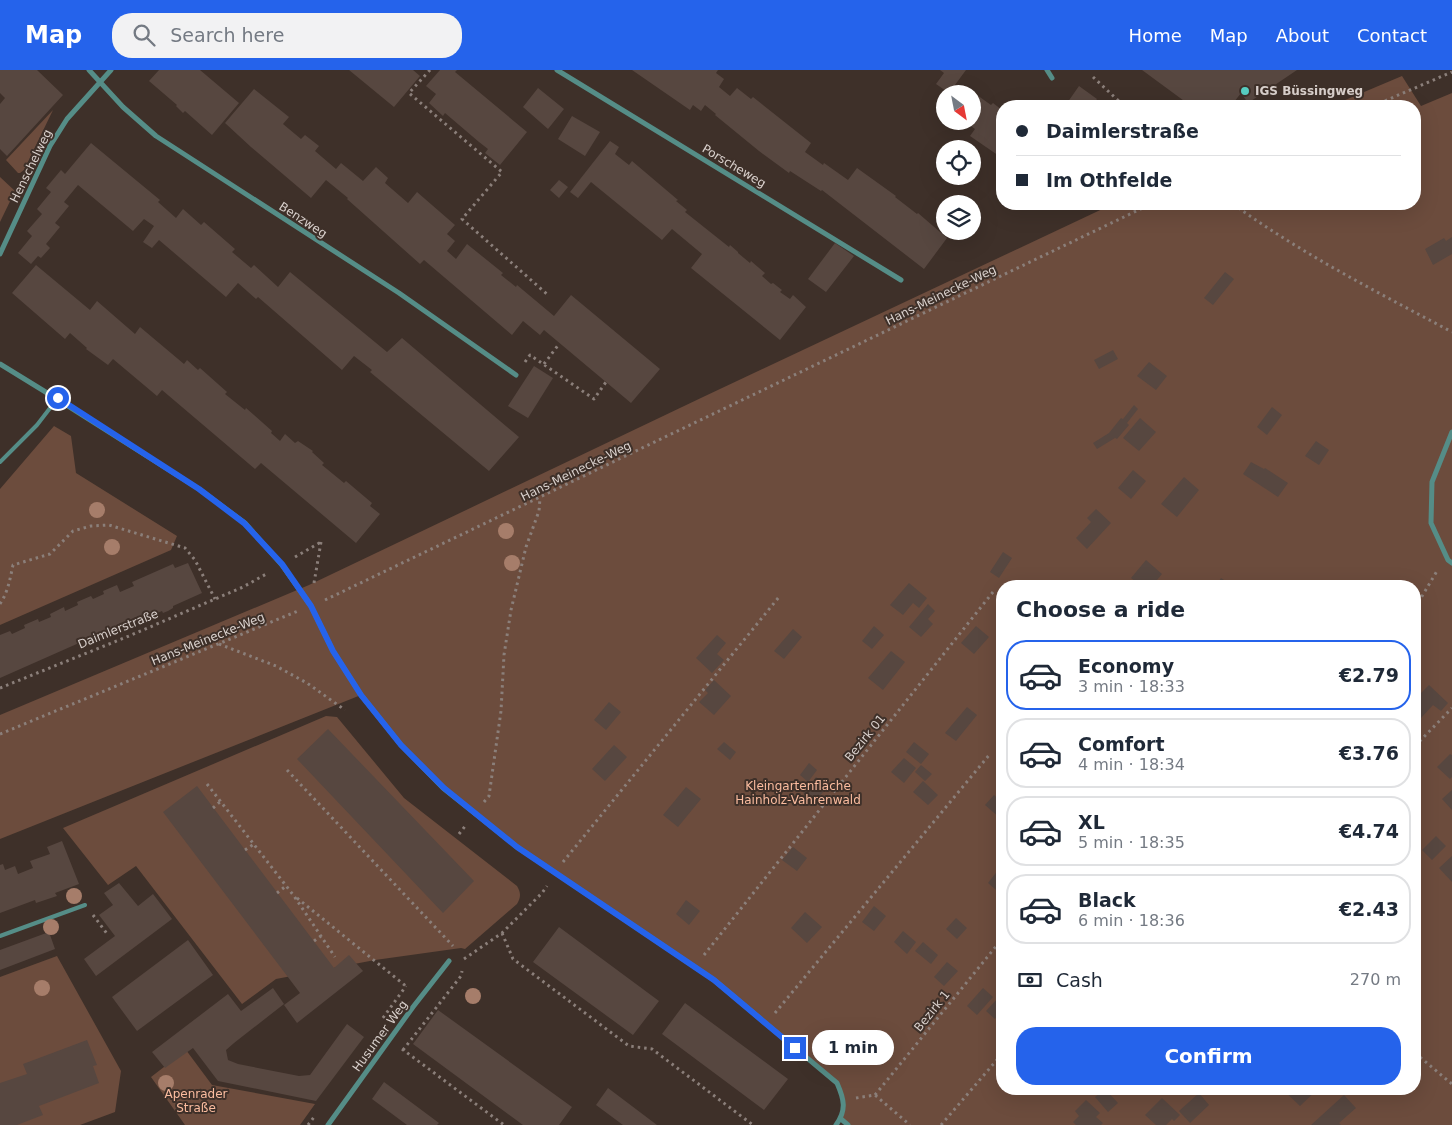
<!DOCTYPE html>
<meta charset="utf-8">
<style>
:root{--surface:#fff;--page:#f2f2f3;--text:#1f2937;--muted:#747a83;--line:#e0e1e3;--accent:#2563eb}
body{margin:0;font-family:"DejaVu Sans",sans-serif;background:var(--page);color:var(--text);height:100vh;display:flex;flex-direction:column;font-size:19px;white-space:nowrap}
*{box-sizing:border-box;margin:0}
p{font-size:16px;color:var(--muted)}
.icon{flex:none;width:28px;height:28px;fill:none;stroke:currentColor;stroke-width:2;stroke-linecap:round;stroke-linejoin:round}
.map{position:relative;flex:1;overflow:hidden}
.details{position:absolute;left:996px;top:510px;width:425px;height:515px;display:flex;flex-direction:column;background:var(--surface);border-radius:20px;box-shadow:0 5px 20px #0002}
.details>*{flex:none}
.guide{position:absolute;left:996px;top:30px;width:425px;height:110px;border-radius:20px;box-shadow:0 5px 20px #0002;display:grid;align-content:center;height:110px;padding:0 20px;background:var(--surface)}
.needle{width:32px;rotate:148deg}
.fabs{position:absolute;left:936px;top:15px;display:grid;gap:10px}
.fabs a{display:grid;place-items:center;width:45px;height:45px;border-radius:50%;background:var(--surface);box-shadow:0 5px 20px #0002;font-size:25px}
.end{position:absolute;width:22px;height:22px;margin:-11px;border:6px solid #2563eb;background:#fff;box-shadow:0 0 0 2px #fff}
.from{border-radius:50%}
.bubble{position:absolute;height:35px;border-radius:18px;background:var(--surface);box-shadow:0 5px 20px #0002;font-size:16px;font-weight:600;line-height:35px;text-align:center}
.guide b{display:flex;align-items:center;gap:18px;height:48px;font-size:19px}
.guide b+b{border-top:1px solid var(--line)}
.guide i{width:12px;height:12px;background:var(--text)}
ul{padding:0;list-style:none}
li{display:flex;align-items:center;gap:15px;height:70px;margin:0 10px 8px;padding:0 10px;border:2px solid var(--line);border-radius:20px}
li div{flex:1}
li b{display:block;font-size:19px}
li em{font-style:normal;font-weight:600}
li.selected{border-color:var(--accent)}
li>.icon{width:45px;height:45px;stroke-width:1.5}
h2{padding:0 20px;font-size:22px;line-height:60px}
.pay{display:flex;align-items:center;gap:12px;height:55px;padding:0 20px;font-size:19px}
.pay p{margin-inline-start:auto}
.primary-button{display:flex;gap:10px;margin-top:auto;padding:10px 20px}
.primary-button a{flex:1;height:58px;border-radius:20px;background:var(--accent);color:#fff;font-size:20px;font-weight:600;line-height:58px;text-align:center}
header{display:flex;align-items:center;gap:30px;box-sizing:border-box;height:70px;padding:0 25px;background:var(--accent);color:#fff}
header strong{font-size:24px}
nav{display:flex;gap:28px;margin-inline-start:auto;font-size:18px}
.search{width:350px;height:45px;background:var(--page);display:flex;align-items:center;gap:12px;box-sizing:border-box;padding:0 18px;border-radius:20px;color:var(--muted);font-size:19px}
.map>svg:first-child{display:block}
</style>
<header>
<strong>Map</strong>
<div class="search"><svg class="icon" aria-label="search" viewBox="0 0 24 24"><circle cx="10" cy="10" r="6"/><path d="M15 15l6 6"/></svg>Search here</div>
<nav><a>Home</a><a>Map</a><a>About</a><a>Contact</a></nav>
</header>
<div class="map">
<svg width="1452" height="1055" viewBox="0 0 1452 1055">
<rect width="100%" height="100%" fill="#3e3029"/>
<!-- green -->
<path fill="#6c4c3d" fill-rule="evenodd" d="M1402,6L1421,36L1452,23V1055H848L841,1049L844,1030L837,1013L714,909L517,777L443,718L401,675L361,625L0,769V645L309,515L703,327L1113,134H1415V36H1331ZM1002,516H1415V1019H1002Z
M53,40L24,100L20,103H18L6,90Z
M0,107L15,121L0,152Z
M54,356L71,366L76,403L177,466L171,480L0,555V419Z
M326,646L337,647L404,728L517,816C521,823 521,827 517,834L465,879L461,878L375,890L276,909L242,934L136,796L108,815L63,758Z
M57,886L121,1001L115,1042L80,1055H0V907Z
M186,980L212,1015L315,1034L300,1055H185L151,1007Z"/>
<!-- building -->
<path fill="#574740" d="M0,0H37L63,25L7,86L0,79V34L5,28L0,23Z
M159,0H200L239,33L212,65L185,41L183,43L176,36L177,35L149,11Z
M349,0H413L420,6L394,37Z
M440,0H457L455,2L527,62L500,95L485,83L488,79L479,72L445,43L443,46L429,33L436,24L426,16Z
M632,0H718L716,3L724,9L719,17L730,26L737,18L751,29L753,27L811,73L805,82L823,95L824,93L848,110L857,98L896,126L895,127L917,144L918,143L947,168L924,199L822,120L821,121L790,101L789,103L759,81L715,45L716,44L705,35L701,41L693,35L690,40Z
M940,0H966L949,23L936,14L944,3Z
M1142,0H1297L1248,33L1241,23L1231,36H1191Z
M963,15L991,35L993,33L1002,40V88L970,66L975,59L964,51H972V24H957Z
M1079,16L1097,29L1092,36H1065Z
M538,18L564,39L548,59L523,37Z
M254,19L289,47L283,54L301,69L305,65L319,76L315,81L336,99L341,93L363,111L376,97L388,108L385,113L408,133L417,122L455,155L447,164L455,171L447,181L456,189L467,174L503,203L501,205L516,217L517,215L554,246L571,225L660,299L631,333L544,260L540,265L523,251L512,265L424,190L420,194L347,129L348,128L326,110L311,128L251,77L225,53Z
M572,46L600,62L585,86L558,69Z
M610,71L619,77L615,84L629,95L632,91L678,130L676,131L687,140L685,142L729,177L730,175L738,182V183L750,193L751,191L765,203L762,206L771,214L773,213L782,220L780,222L790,229L793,225L806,237L780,270L691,198L702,184L672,159L662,170L591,112L578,128L570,122Z
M91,73L160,130L158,132L176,148L183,139L201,155L204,152L235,179L232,182L251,198L254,195L278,217L290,202L387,282L402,268L519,367L489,401L370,302L372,300L354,286L342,300L258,227L256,229L238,213L226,227L159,170L152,178L143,172L154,156L144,149L133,161L78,115L64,132L69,136L55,153L60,157L46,174L50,178L41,188L38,186L31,194L18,183L32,166L27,161L42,144L37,139L51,122L46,118L61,100L65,104Z
M559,110L568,117L559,128L550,120Z
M1452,167V184L1433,195L1425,179L1444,168L1446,171Z
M835,173L854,186L826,222L808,209Z
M36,195L90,240L97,231L135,264L140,257L184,294L187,290L198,300L200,298L227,322L225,324L245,340L246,338L272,361L271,363L280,371L285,364L295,373L298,371L313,381L312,382L324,393L322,395L344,413L346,411L372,433L370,436L380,444L356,473L261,393L255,399L162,320L157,326L113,289L108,295L86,279L87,278L70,263L65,269L12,223Z
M1225,202L1234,209L1213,235L1204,228Z
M1113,280L1118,289L1099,299L1094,290Z
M1149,292L1167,306L1156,320L1137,306Z
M534,296L553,308L528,348L508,336Z
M1134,335L1138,339L1127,353L1129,355L1117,369L1115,368L1097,379L1093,373L1109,363L1121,348L1123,349Z
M1272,337L1282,345L1267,365L1257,357Z
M1140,348L1156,362L1139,381L1123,368Z
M1316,371L1329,380L1319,395L1305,386Z
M1251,392L1264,399L1265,398L1288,413L1278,427L1243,404Z
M1133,400L1146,411L1131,429L1118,418Z
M1184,407L1199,420L1177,447L1161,434Z
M1096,439L1111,453L1087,479L1076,468L1091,452L1087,448Z
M1003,482L1012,488L999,508L990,502Z
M1146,490L1162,504L1152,516H1141L1131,508Z
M188,493L202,523L173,536V538L168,541L163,543L162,541L134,553L133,550L113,558L114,559L79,573L0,608V565L10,561L12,564L25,558L24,555L38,549L39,552L51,547L50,544L64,537L65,541L78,535L77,532L91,526L93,529L104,524L103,521L117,515L120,522L134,516L132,512L173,494L175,498Z
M1221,508L1233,516H1216Z
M909,513L927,528L919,538L913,533L903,545L890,535Z
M928,534L935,541L928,549L933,554L921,567L909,557Z
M874,556L884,565L872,579L862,571Z
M976,556L989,567L974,584L961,573Z
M793,559L802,567L784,589L774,581Z
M717,565L726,573L717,584L724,590L712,603L696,588Z
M891,581L905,592L883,620L868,608Z
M714,610L731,626L714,645L699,632L708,623L705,620Z
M1429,615L1448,633L1441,641L1433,635L1421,648L1415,643V629Z
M609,632L621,642L606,660L594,650Z
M967,637L977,645L956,671L945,663Z
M328,659L474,811L443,843L297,689Z
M724,672L736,682L730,690L717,679Z
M914,672L929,684L921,694L906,682Z
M614,675L627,687L605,711L592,699Z
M1450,684L1452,685V707L1450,709L1437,697Z
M904,688L916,698L904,713L891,702Z
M809,693L817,700L808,712L800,705Z
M921,695L932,704L925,711L915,702Z
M816,707L828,716L815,732L803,723Z
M923,711L938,725L928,735L913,722Z
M197,716L334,898L349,885L363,901L297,953L284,935L300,923L163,742Z
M686,717L701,729L678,757L663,745Z
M1452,720V740L1442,729Z
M994,725L1002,732V747L1001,749L985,735Z
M1436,766L1446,776L1432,790L1422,780Z
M62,771L79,814L55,823L57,826L36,833L35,830L0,843V795L3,794L5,800L15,796L18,804L33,798L30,791L50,784L47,777Z
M793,777L807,788L797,801L782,790Z
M1452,786V812L1439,798Z
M1002,795V825L988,813Z
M119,813L138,836L153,824L172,849L96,906L84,889L115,866L99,845L113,835L104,823Z
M686,830L700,841L689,855L676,844Z
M874,836L886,846L874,861L862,852Z
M805,842L822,857L807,873L791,858Z
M956,848L967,858L957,869L946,859Z
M559,857L659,931L633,965L533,892Z
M903,861L916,872L907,884L894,872Z
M49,862L55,879L0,900V880Z
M188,870L213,905L137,961L112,927Z
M923,872L938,885L931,894L915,881Z
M947,892L958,901L944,916L934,907Z
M273,918L284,934L234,973L226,980L228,990L238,994L299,1006L310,1005L347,954L364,967L316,1031L218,1011L193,978L165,998L152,982L228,924L241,941Z
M983,918L993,927L977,945L967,936Z
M999,927L1002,931V940L995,949L986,941Z
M685,933L788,1009L764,1040L662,964Z
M438,940L572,1037L559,1055H523L413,974Z
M87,970L97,995L93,996L99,1013L39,1036L43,1045L17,1055H0V1013L27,1004L23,994Z
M384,1012L439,1053L437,1055H407L372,1029Z
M608,1018L657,1055H623L596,1035Z
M1105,1019L1118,1033L1108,1042L1095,1027Z
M1282,1019H1318L1300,1036Z
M1199,1023L1209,1035L1190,1053L1179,1041Z
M1344,1025L1356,1038L1339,1053L1341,1055H1311Z
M1162,1028L1180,1045L1174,1051L1172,1049L1166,1055H1156L1145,1045Z
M1086,1030L1100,1043L1096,1047L1103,1053L1101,1055H1076L1073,1052L1079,1046L1075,1041Z"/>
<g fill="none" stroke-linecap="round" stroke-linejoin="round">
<!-- path -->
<path stroke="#8b7f7a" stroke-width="3" stroke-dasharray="2.5 4" stroke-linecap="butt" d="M430,0L409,23L502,102L462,149L548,225
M1093,7L1124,36
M1373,36L1452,2
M1233,134C1302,184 1377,222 1452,262
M525,292L530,285L594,329L606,312
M544,294L559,274
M295,487L321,472
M314,513L321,472
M325,530L1151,134
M0,534C8,522 10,509 13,495L50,484L73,461L91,456L109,455L185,478L195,490L215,529
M1415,538L1437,501
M219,574L276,596L307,613L345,640
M0,618L129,566L243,517L268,503
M0,664L298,541
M1415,676L1452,638
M287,700L453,876
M207,714L294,826L335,887
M484,732L489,726L501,641L504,585L511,540L526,477L539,441L540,428
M213,738L221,731
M459,764L466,755
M245,780L254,774
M563,792L779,527
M277,823L286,816
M297,828L407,917
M93,845L108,865
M502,863L513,889L629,976L652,979L753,1055
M314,871L321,866
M704,885L993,522
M464,889L502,863L542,823L547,816
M775,943L990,684
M383,948L406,916
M402,979L504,1055
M403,980L461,906L462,901
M1415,983L1452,1014
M875,1025L1002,869
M856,1028L875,1025L910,1055
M308,1055L314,1047
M941,1055L1002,984"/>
<!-- lane -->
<path stroke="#558d87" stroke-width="4" d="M0,392L37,355L57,329
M0,866L85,835"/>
<!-- street -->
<path stroke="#558d87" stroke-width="5" d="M89,0L123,37L156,66L399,223L516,305
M557,0L901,210
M1047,0L1052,8
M0,184L50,76L67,49L111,0
M0,294L57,329L199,419L245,453L282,495L311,536L333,581L361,625L401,675L443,718L517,777L714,910L837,1013C844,1029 847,1040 836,1055
M1452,362L1432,412L1431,453L1448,490L1452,493
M841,1049L848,1055
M328,1055L413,937L449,891"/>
</g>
<!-- trees -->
<g fill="#a67d6a">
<circle cx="97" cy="440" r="8"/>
<circle cx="506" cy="461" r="8"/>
<circle cx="112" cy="477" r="8"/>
<circle cx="512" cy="493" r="8"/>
<circle cx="74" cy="826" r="8"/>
<circle cx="51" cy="857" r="8"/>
<circle cx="42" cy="918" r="8"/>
<circle cx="473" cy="926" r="8"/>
<circle cx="166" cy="1013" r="8"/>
</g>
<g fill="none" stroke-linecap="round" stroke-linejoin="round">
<!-- route -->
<path stroke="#2563eb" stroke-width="6" d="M58,328L199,419L244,453L282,494L311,536L333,581L361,625L401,675L444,718L517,777L714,910L795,978"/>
</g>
<!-- markers -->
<circle fill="#57cec2" stroke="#3e3029" stroke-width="2" cx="1245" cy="21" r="5"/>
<g text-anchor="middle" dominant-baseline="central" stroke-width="4" stroke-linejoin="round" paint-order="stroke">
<!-- poi labels -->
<g font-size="12" font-weight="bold" fill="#d9d0cc" stroke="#3e3029" text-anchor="start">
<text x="1255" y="21">IGS Büssingweg</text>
</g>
<!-- street labels -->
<g font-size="12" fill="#d9d0cc" stroke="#3e3029">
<text transform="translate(31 96) rotate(-64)">Henschelweg</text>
<text transform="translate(734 96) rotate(31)">Porscheweg</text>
<text transform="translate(303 150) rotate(33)">Benzweg</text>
<text transform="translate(941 225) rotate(-26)">Hans-Meinecke-Weg</text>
<text transform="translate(576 401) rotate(-26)">Hans-Meinecke-Weg</text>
<text transform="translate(118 559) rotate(-22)">Daimlerstraße</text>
<text transform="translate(208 569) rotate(-22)">Hans-Meinecke-Weg</text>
<text transform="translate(865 668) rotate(-51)">Bezirk 01</text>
<text transform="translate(932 941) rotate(-51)">Bezirk 1</text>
<text transform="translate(380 966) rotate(-54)">Husumer Weg</text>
</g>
<!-- park labels -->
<g font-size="12" fill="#fbbc9f" stroke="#3e3029">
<text x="798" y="716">Kleingartenfläche<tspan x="798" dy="14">Hainholz-Vahrenwald</tspan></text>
<text x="196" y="1024">Apenrader<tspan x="196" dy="14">Straße</tspan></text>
</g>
</g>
</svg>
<div class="fabs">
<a><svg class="needle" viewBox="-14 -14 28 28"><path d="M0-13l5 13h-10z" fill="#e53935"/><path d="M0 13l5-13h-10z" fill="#747a83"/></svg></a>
<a><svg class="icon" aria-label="locate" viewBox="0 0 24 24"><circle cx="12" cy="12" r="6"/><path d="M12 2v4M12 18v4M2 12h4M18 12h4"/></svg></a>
<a><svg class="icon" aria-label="layers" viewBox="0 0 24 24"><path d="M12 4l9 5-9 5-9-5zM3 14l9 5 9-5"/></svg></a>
</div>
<i class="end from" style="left:58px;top:328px"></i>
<i class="end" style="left:795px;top:978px"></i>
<div class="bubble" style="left:812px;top:960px;width:82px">1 min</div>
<div class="guide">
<b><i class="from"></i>Daimlerstraße</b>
<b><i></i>Im Othfelde</b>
</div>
<section class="details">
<h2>Choose a ride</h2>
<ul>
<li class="selected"><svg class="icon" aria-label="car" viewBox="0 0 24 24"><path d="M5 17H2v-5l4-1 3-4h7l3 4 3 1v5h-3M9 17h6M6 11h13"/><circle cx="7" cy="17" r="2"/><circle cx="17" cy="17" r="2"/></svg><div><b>Economy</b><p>3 min · 18:33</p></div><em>€2.79</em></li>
<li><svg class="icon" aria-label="car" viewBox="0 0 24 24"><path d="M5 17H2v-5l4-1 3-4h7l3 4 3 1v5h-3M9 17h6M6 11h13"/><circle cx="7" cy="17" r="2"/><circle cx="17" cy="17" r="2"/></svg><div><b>Comfort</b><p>4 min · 18:34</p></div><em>€3.76</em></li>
<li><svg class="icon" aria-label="car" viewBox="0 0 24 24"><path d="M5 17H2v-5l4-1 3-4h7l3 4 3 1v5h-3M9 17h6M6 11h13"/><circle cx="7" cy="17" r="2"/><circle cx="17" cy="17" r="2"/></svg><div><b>XL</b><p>5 min · 18:35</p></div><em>€4.74</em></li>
<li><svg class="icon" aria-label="car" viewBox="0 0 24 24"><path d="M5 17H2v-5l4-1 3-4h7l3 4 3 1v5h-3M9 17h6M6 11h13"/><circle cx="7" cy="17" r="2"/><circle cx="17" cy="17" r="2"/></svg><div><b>Black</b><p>6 min · 18:36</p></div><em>€2.43</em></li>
</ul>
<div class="pay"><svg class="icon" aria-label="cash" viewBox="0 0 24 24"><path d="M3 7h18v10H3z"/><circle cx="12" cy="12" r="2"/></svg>Cash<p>270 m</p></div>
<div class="primary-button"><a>Confirm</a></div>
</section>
</div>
